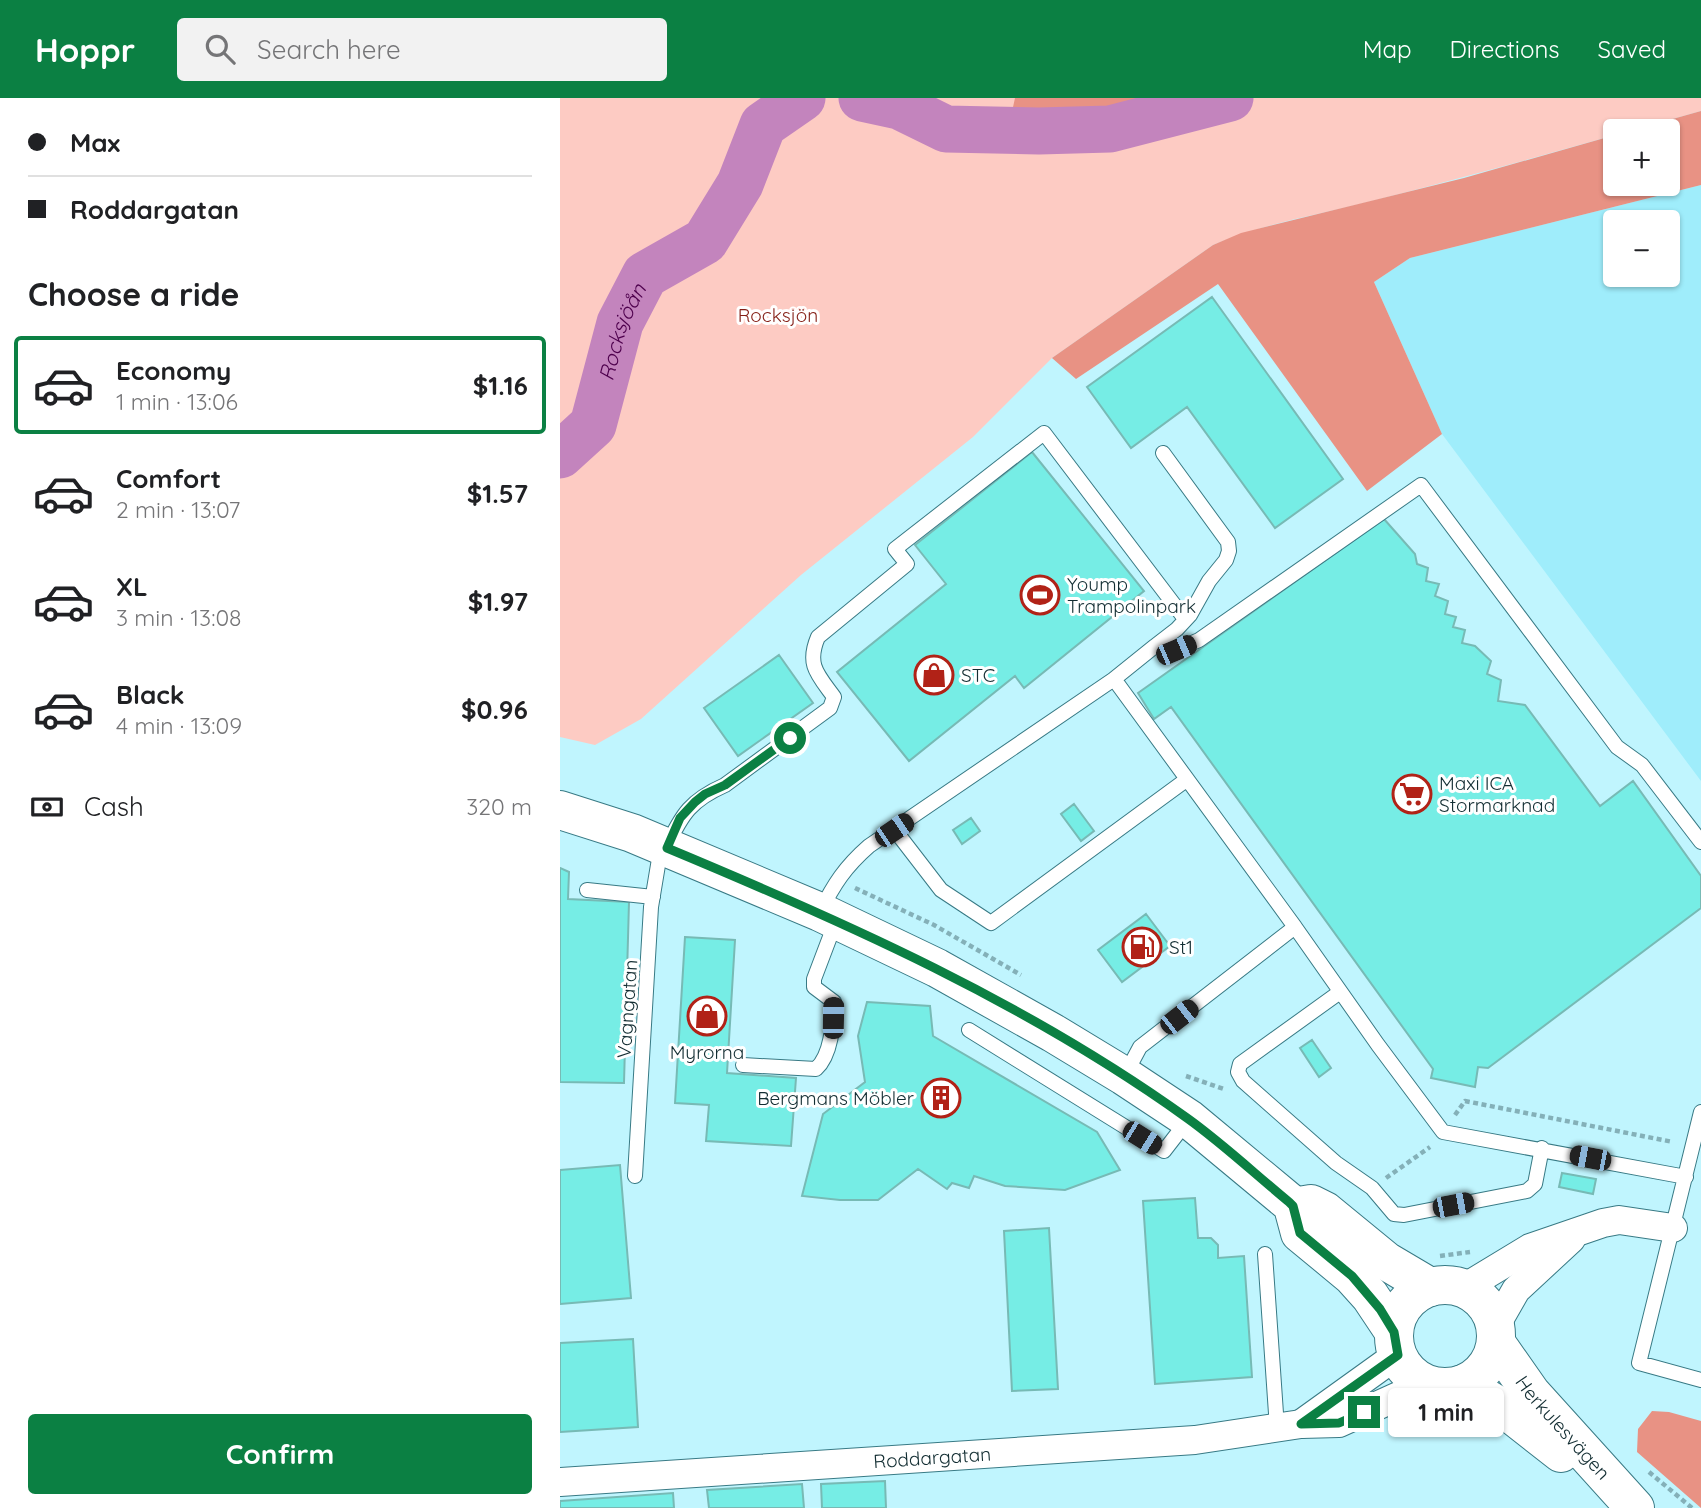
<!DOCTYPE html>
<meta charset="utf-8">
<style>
:root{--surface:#fff;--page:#f2f2f2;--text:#202124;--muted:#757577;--line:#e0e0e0;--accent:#0b8043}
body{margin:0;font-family:Quicksand,sans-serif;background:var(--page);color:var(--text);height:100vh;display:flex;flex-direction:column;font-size:26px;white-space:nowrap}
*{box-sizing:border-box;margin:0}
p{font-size:23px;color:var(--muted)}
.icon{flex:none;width:38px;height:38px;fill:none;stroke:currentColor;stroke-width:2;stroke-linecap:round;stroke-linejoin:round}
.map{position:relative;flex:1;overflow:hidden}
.drawer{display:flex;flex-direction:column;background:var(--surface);width:560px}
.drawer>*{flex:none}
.top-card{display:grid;align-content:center;height:154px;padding:0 28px;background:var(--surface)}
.buttons{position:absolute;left:1043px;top:21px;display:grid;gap:14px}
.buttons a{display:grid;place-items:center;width:77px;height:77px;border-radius:7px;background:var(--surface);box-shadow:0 2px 5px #0004;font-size:35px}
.end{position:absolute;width:32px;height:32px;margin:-16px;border:9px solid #0b8043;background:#fff;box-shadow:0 0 0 4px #fff}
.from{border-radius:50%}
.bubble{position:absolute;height:49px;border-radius:7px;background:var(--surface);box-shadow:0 2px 5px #0004;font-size:23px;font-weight:800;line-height:49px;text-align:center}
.car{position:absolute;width:21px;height:42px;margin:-21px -10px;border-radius:9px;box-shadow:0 0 5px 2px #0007;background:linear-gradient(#222 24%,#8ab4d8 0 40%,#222 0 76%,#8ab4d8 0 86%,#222 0)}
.top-card b{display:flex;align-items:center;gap:24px;height:66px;font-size:26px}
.top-card b+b{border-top:2px solid var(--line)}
.top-card i{width:18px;height:18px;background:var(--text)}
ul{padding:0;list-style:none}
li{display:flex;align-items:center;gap:21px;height:98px;margin:0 14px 10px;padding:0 14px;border:4px solid transparent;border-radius:7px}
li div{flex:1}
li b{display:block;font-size:26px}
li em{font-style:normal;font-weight:800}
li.current{border-color:var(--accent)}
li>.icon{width:63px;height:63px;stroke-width:1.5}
h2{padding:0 28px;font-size:32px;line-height:84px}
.pay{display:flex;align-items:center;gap:18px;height:77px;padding:0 28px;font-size:26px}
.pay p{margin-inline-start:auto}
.action{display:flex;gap:14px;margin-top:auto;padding:14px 28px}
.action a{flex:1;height:80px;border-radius:7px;background:var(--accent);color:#fff;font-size:28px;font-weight:800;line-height:80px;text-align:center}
header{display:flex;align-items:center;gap:42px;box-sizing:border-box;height:98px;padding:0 35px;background:var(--accent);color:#fff}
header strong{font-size:33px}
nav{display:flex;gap:38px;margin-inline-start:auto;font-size:24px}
.search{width:490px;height:63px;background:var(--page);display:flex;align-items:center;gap:18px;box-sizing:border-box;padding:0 24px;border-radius:7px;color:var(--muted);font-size:26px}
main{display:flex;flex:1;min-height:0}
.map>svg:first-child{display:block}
</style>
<header>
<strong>Hoppr</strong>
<div class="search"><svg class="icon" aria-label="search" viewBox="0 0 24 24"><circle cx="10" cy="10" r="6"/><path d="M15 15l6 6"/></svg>Search here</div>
<nav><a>Map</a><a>Directions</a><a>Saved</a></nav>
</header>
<main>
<section class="drawer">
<div class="top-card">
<b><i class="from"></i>Max</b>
<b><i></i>Roddargatan</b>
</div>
<h2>Choose a ride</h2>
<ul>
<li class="current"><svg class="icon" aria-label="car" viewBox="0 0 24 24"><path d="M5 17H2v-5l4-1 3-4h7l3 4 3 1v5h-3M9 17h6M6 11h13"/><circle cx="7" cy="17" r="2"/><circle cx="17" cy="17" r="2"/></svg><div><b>Economy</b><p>1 min · 13:06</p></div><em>$1.16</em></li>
<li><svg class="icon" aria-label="car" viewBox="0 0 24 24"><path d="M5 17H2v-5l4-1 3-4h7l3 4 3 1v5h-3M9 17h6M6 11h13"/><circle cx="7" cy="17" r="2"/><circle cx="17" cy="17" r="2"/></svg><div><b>Comfort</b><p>2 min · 13:07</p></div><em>$1.57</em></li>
<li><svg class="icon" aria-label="car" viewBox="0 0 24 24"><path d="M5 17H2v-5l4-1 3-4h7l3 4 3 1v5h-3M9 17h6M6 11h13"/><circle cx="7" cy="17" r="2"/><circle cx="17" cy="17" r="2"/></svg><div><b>XL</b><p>3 min · 13:08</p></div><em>$1.97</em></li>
<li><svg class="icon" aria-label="car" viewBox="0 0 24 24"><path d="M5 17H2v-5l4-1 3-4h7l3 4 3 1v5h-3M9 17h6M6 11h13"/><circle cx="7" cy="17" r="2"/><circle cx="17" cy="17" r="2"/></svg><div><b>Black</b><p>4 min · 13:09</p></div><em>$0.96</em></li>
</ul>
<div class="pay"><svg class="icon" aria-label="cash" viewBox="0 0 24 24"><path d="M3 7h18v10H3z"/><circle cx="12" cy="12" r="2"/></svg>Cash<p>320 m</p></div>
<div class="action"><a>Confirm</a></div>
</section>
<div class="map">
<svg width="1141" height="1410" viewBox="0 0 1141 1410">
<rect width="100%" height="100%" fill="#c0f5fe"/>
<!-- built -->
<path fill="#9fedfb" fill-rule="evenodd" d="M1141,87V683L882,336L814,184L850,160ZM1055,124H1108V177H1055Z"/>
<!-- green -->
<path fill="#fdcbc3" d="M0,0H1141V13L1070,33H1055V37C974,60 894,82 812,103C758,117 704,125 653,147L492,260L413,339L241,477L81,621L35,647L0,639Z"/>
<!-- forest -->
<path fill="#e89284" d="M455,0H636L550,31L448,32Z
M1141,13V87L850,160L814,184L882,336L807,393L658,186L516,281L492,260L653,147L681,135L904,80L1055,37V86H1108V33H1070Z
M1092,1313L1109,1314L1141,1323V1410L1077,1354L1078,1331Z"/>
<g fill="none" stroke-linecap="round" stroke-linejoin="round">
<!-- river -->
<g stroke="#c384bd" stroke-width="47">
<path d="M302,0L339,8L386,31L479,33L550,31L670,0"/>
<path id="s1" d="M0,357L33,327L60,225L85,177L145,143L180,86L203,27L242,0"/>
</g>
</g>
<!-- building -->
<path fill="#76ede5" stroke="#77bab5" stroke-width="2" d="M652,199L783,381L715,430L627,309L571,350L527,289Z
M472,354L584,493L464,590L455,578L349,663L277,574L386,486L355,447Z
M824,421L855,456L857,466L868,470L866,483L879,486L875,498L888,503L885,516L896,519L893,529L905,532L902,545L915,548L931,563L927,576L941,582L938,603L965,607L1040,708L1073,683L1141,778V810L928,970L918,969L915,989L871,980L873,971L611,609L594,621L578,595Z
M219,557L253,605L178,658L144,610Z
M514,706L534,733L521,743L501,716Z
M411,720L420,733L402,746L393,732Z
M0,770L9,774L8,801L69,804L64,985L0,984Z
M586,816L610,848L562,884L538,852Z
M125,839L175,842L167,975L236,980L231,1048L146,1043L149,1007L115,1005Z
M307,904L370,908L373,938L537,1034L560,1072L505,1092L445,1088L414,1078L409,1090L392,1085L387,1091L358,1071L318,1102H280L242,1098L263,1016L305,984L298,938Z
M752,942L771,970L759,979L740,950Z
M60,1067L71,1200L0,1206V1072Z
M1002,1075L1036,1081L1033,1096L999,1089Z
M635,1100L638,1140H651L658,1147V1160L684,1158L692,1279L595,1286L583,1103Z
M489,1130L498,1291L452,1293L444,1133Z
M73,1241L78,1329L0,1334V1245Z
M325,1383L326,1410H262L261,1386Z
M242,1386L244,1410H149L147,1392Z
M113,1395L114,1410H0V1403Z"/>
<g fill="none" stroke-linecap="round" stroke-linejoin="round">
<defs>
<path id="service" d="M595,548L617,531L630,517L649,483L666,462L669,453L668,444L603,355
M554,581L595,548L616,552L639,542L861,387L1057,649L1082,667L1141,744
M334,731L381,792L431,825L626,682
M107,748C122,716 131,702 165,687L270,610L274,599C258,577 246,567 258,539L347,466L335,451L484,335L625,521
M27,792L93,799
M260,814C274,786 285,769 309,748L554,581L735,829L580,949L565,977
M735,829L818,947L883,1034L1126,1079
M780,894L680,966L678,974L683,983L776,1065L812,1090L834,1116L844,1117L967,1093L975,1086L982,1050
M409,932L604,1053L628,1022
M183,967L256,971C272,956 273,925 274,904L254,889V881L276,823
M1141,1014L1079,1265L1141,1282
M75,1078L91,809L101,749
M705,1156L717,1330"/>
<g id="minor">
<path d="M904,1190L970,1150L1043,1125L1059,1122L1113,1130"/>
<path d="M936,1227L956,1192L1011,1141"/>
<path d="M741,1326L837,1257"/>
<path id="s2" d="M0,1384L635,1342L741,1326L779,1325L843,1296L876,1289"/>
</g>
<g id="secondary">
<path d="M0,712L72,735L260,814L377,870L493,935L564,978L629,1021L729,1104L733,1109L740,1135L792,1178L810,1198L834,1234"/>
<path d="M733,1109L751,1106L765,1113L826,1163L870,1189"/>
<circle cx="885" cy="1238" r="51"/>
<path id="s3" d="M936,1245L971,1295L1075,1410"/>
<path d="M903,1286L950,1315L1001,1355"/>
</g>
</defs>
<!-- service casing -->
<use href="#service" stroke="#387a85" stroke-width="16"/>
<!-- minor casing -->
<use href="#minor" stroke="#387a85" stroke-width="30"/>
<!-- secondary casing -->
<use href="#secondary" stroke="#387a85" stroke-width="40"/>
<!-- path -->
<path stroke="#84b0b8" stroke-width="4.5" stroke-dasharray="5 3.5" stroke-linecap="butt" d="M295,790L374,827L461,877
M626,978L664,991
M895,1017L905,1003L1113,1044
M826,1080L870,1049
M880,1158L910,1154
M871,1320L900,1323
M1089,1374L1132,1410"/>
<!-- service -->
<use href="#service" stroke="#fff" stroke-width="14"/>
<!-- minor -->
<use href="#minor" stroke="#fff" stroke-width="28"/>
<!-- secondary -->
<use href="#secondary" stroke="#fff" stroke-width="38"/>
</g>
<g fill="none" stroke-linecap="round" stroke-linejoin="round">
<!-- route -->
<path stroke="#0b8043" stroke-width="9" d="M230,640L165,687L145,696L135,704L120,720L107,750C287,825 467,905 627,1020C662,1045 695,1076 729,1104L733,1108L740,1135L792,1178L820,1211L834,1234L838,1257L741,1326L779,1325L804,1314"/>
</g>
<!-- icons -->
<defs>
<symbol id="stadium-ring" viewBox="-11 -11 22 22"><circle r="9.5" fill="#fff" stroke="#b12217" stroke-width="1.5"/><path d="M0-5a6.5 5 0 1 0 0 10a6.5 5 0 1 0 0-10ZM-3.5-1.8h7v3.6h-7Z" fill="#b12217"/></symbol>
<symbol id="shop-ring" viewBox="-11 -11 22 22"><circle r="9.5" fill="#fff" stroke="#b12217" stroke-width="1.5"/><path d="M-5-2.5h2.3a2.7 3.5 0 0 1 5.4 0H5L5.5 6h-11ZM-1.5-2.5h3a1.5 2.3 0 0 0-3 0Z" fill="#b12217"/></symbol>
<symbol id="supermarket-ring" viewBox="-11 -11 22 22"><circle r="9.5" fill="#fff" stroke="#b12217" stroke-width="1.5"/><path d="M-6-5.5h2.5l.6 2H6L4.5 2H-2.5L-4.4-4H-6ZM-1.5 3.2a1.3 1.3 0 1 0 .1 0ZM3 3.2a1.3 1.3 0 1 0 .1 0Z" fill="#b12217"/></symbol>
<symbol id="fuel-ring" viewBox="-11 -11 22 22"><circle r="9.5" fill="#fff" stroke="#b12217" stroke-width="1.5"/><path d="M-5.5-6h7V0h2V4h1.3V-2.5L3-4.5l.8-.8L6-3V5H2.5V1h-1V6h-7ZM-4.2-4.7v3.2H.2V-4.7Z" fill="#b12217"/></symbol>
<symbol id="building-ring" viewBox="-11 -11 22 22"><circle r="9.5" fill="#fff" stroke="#b12217" stroke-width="1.5"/><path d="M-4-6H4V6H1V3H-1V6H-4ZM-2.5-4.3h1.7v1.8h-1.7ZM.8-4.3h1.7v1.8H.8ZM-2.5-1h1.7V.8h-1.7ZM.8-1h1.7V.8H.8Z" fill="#b12217"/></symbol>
</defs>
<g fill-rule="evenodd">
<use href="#stadium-ring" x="458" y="475" width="44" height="44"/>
<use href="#shop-ring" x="352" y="555" width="44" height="44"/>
<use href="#supermarket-ring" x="830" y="674" width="44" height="44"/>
<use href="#fuel-ring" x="560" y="827" width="44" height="44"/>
<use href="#shop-ring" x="125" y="896" width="44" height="44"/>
<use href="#building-ring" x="359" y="978" width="44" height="44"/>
</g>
<g text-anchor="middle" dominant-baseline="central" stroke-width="6" stroke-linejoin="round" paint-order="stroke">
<!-- park labels -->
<g font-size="19" fill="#841e15" stroke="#fff">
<text x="218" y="217">Rocksjön</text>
</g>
<!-- poi labels -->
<g font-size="19" fill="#122d32" stroke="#fff" text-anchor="start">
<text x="507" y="486">Yoump<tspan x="507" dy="22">Trampolinpark</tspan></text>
<text x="401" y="577">STC</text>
<text x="879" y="685">Maxi ICA<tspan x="879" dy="22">Stormarknad</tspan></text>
<text x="609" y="849">St1</text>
<text x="147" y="954" text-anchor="middle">Myrorna</text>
<text x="354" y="1000" text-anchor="end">Bergmans Möbler</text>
</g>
<!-- street labels -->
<g font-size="19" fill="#122d32" stroke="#fff">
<text transform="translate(67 911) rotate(-86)">Vagngatan</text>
<text stroke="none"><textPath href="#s3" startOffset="108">Herkulesvägen</textPath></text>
<text stroke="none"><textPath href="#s2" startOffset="373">Roddargatan</textPath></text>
</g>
<!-- water labels -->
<g font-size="21" font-style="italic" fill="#4e004d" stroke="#fff">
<text stroke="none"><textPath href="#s1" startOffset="142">Rocksjöån</textPath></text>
</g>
</g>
</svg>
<div class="buttons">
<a>+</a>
<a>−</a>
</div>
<i class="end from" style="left:230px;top:640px"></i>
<i class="end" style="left:804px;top:1314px"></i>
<div class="bubble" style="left:828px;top:1290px;width:116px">1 min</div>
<i class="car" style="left:616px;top:552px;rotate:67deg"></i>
<i class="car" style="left:334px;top:732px;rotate:56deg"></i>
<i class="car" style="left:619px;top:919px;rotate:52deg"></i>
<i class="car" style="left:273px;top:920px;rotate:1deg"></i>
<i class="car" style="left:582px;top:1040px;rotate:122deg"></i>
<i class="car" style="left:1030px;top:1060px;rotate:281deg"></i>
<i class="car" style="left:893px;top:1107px;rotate:79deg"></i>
</div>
</main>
